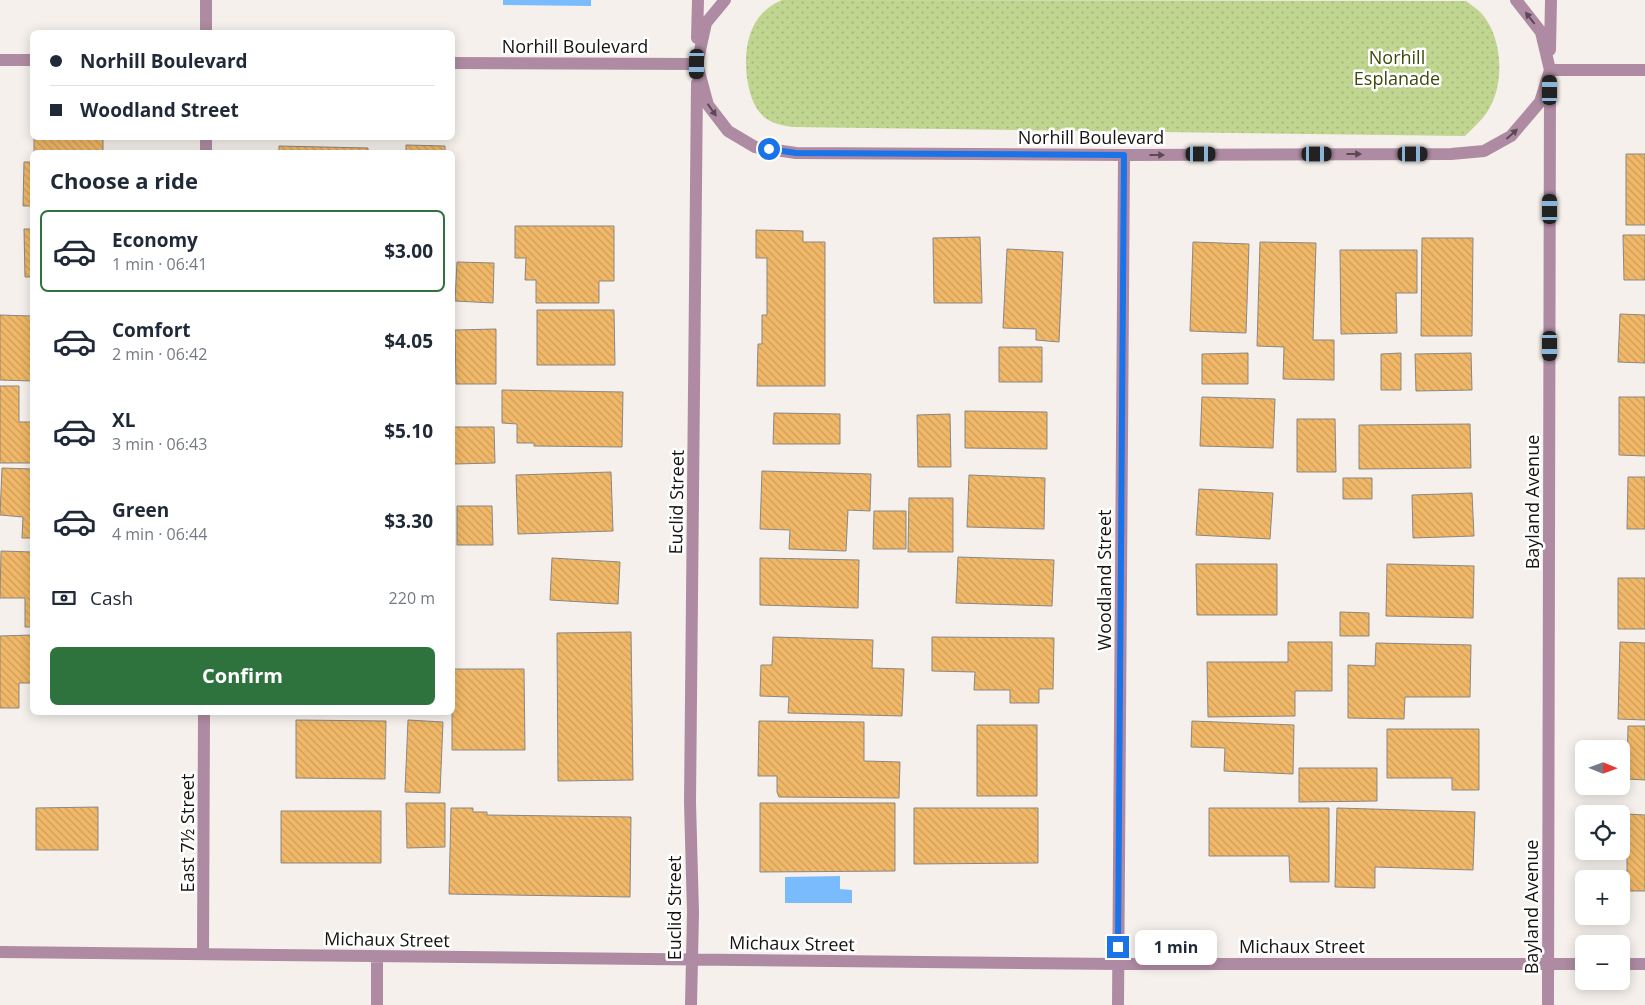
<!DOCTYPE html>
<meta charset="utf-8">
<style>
:root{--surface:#fff;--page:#f2f2f3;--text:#1f2937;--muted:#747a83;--line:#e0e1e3;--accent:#2e733e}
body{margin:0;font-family:"Open Sans",sans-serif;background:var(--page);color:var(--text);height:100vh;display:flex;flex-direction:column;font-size:19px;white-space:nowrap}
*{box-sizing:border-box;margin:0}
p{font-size:16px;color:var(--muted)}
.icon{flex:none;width:28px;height:28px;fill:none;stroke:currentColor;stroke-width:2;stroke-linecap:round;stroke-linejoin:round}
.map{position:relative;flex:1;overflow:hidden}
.drawer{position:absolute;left:30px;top:150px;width:425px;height:565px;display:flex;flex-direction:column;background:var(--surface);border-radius:8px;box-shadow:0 2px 12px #0003}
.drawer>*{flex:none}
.hud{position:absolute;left:30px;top:30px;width:425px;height:110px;border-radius:8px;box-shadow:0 2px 12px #0003;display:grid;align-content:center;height:110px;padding:0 20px;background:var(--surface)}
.needle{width:32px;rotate:91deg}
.buttons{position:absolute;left:1575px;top:740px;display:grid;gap:10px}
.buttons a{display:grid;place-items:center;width:55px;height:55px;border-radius:8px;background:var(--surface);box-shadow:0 2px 12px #0003;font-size:25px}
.end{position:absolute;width:22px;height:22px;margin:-11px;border:6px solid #1a73e8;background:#fff;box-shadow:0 0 0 2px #fff}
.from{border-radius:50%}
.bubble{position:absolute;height:35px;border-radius:8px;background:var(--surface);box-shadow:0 2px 12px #0003;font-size:16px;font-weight:700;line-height:35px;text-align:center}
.car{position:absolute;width:15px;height:30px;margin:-15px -8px;border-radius:6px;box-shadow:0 0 4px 1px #0007;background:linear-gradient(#222 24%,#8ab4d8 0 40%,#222 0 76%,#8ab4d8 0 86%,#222 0)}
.hud b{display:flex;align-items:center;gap:18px;height:48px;font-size:19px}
.hud b+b{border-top:1px solid var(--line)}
.hud i{width:12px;height:12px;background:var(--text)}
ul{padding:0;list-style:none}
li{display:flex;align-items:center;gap:15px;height:82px;margin:0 10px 8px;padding:0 10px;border:2px solid transparent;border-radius:8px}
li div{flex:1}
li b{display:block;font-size:19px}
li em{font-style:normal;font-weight:700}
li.selected{border-color:var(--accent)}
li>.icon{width:45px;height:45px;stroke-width:1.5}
h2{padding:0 20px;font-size:22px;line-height:60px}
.pay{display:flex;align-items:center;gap:12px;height:55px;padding:0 20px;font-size:19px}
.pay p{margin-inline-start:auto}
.primary-button{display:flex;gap:10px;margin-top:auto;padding:10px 20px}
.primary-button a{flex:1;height:58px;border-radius:8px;background:var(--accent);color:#fff;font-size:20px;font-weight:700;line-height:58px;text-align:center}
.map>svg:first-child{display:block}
</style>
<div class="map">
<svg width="1645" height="1005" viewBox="0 0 1645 1005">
<defs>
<pattern id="park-dots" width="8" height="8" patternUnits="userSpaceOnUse" patternTransform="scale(1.25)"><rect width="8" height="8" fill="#bfd590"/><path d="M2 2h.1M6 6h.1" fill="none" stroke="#a3b67b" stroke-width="1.8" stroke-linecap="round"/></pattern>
<pattern id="building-back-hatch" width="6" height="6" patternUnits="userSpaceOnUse" patternTransform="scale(1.25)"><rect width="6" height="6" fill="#f0b868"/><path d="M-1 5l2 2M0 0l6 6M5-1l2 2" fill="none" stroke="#cd9d59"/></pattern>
</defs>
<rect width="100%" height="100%" fill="#f5f0eb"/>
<!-- park -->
<path fill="url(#park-dots)" d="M782,0L1466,1C1470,4 1474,7 1478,10C1501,31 1505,76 1492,103C1486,117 1475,126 1465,136L792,127C781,125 772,124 763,116C753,107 749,91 747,78C743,46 750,13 782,0Z"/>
<!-- water -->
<path fill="#7abbfe" d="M503,0H591V6L503,5Z
M840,876V889L852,890V903H785V877Z"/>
<!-- building -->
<path fill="url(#building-back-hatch)" stroke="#8b8782" d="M34,138H103V152H34Z
M406,145L445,146V152H406Z
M279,146L368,148V152H279Z
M1626,154H1645V225H1626Z
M24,162H32V206H23Z
M515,226H614V281H599V303H536V280H525L526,258H515Z
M24,229H32V277H25Z
M756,230L803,231V242H825V386H757L758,344H762V315H767V258H756Z
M1623,235H1645V280H1624Z
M980,237L982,303H934L933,238Z
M1422,238H1473L1472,336H1421Z
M1193,242L1249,244L1246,333L1190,331Z
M1260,242L1316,243L1313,340H1334V380L1283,379L1284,347L1257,346Z
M1007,249L1063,252L1059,342L1036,340V329L1003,328Z
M1340,250H1417V293H1396L1397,333L1341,334Z
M457,262L494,263L493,303L455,301Z
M537,310H614L615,365H537Z
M1620,314L1645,315V363L1618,362Z
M0,315L32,316V381L0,380Z
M496,329V384H456L455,330Z
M999,347H1042V382H999Z
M1248,353V384H1202V354Z
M1401,353V390H1381V354Z
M1471,353L1472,390L1416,391L1415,354Z
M0,386H19V422H32V463H0Z
M502,390L623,392L622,447L534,446V443H517V424L502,423Z
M1202,397L1275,399L1273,448L1200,446Z
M1619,397H1645V456L1619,455Z
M965,411L1047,412V449L965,448Z
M774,413L840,414V444H773Z
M950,414L951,467H918L917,415Z
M1297,419H1335L1336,472H1297Z
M1470,424L1471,468L1359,469V425Z
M454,427H494L495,463L454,464Z
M2,468L32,469V538H22L23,517L0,515Z
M762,471L871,474L870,511L848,510L846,551L789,549L790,530L760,529Z
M611,472L613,531L518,534L516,475Z
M969,475L1045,478L1044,529L967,527Z
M1628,477H1645V529H1627Z
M1343,478H1372V499H1343Z
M1199,489L1273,493L1270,539L1196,535Z
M1472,493L1474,536L1413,538L1412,495Z
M909,498H953V552H908Z
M457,506H492L493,545H457Z
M874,511H906V549H873Z
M1,551L32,552V627H25V598H0Z
M958,557L1054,560L1052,606L956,603Z
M552,558L620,562L618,604L550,600Z
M760,558L859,560L858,608L760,605Z
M1196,564H1277V615H1197Z
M1387,564L1474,566L1473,618L1386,616Z
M1618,578H1645V629H1618Z
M1340,612L1369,613V636H1340Z
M631,632L633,780L558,781L557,633Z
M32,635V683H19V708H0V636Z
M773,637L873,640L872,668L904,669L902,716L788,713L789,697L760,696L761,665H772Z
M932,637L1054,638L1053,689H1039V703H1010V690H974L975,672L932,671Z
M1288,642H1332V691H1295V716L1208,717L1207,662H1288Z
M1620,642L1645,643V720L1618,719Z
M1376,643L1471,645L1470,697H1405L1404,719L1348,718V665L1375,666Z
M452,669H524L525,750H452Z
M296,720L386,721L385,779L296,778Z
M408,720L443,722L440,793L405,792Z
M759,721L864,722V761L900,762L899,798L779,797L777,792V776H758Z
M1192,721L1294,725L1293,774L1224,771L1225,748L1191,747Z
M977,725H1037V796H977Z
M1628,726H1645V780L1627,779Z
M1387,729H1479V790H1452V778H1387Z
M1299,768H1377V801L1299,802Z
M406,803H445V847L407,848Z
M760,803H895V871L760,872Z
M98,807V850H36V808Z
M451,808H473V812H487V815L631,817L630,897L449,894Z
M914,808H1038V863L914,864Z
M1209,808H1329V882H1290L1289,856H1209Z
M1337,808L1475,812L1473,870L1375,867V888L1335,887Z
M281,811H381V863H281Z
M1627,814L1645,815V891H1627Z"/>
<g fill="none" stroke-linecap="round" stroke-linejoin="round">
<!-- minor -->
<path stroke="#ae8ba2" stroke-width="12" d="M725,0L706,23L697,64L708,105L728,131L755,147L796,153L1124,155L1451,154L1484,151L1511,136L1540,102L1550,70L1541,32L1516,0
M206,32V0
M697,38L698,0
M1550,50L1551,0
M0,60H32
M452,63L697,64
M1550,70H1645
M206,152V138
M0,952L1118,964H1584
M203,954L204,712
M1621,964H1645
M377,1005V957
M691,1005L693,913L690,802L697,83
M1118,1005L1124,155
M1548,1005L1550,83"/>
</g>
<!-- one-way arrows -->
<defs><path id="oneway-solid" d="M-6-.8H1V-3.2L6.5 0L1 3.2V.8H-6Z" transform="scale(1.25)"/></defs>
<g fill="#5a4a53">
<use href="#oneway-solid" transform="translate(1530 18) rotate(-128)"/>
<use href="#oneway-solid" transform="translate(712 110) rotate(55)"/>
<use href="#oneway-solid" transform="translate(1512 134) rotate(-42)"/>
<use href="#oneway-solid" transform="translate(1354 154)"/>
<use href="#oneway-solid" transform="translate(1157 155)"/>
</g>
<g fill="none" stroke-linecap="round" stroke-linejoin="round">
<!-- route -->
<path stroke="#1a73e8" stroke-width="6" d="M769,149L796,153L1124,155L1118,947"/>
</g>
<g text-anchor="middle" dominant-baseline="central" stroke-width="5" stroke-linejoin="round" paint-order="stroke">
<!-- street labels -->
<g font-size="18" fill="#151412" stroke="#fff">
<text x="575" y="46">Norhill Boulevard</text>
<text x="1091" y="137">Norhill Boulevard</text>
<text transform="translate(676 502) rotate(-89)">Euclid Street</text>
<text transform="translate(1532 502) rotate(-90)">Bayland Avenue</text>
<text transform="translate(1104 580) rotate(-90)">Woodland Street</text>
<text transform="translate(187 833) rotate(-90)">East 7½ Street</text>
<text transform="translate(1531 907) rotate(-90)">Bayland Avenue</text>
<text transform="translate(674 908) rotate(-90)">Euclid Street</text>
<text transform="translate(387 939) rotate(1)">Michaux Street</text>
<text transform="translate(792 943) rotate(1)">Michaux Street</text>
<text x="1302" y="946">Michaux Street</text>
</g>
<!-- park labels -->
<g font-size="18" fill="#3b4a08" stroke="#fff">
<text x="1397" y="57">Norhill<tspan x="1397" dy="21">Esplanade</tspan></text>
</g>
</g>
</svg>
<div class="buttons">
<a><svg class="needle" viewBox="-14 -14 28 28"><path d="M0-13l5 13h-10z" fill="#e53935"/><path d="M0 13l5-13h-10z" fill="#747a83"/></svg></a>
<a><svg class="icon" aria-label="locate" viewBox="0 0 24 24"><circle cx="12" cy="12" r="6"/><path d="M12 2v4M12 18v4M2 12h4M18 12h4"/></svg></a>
<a>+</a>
<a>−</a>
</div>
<i class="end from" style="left:769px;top:149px"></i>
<i class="end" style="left:1118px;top:947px"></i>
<div class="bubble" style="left:1135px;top:930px;width:82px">1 min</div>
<i class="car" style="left:697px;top:64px;rotate:181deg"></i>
<i class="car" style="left:1550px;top:90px;rotate:0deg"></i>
<i class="car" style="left:1201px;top:154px;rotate:90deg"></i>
<i class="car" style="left:1317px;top:154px;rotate:90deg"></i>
<i class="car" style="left:1413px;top:154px;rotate:90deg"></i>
<i class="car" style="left:1550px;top:209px;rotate:0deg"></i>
<i class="car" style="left:1550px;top:346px;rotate:180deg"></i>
<div class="hud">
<b><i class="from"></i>Norhill Boulevard</b>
<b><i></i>Woodland Street</b>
</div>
<section class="drawer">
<h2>Choose a ride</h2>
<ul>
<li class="selected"><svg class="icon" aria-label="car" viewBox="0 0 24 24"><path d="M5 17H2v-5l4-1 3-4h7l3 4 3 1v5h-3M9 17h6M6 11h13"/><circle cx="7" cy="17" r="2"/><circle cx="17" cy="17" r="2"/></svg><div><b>Economy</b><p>1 min · 06:41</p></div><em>$3.00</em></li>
<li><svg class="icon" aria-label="car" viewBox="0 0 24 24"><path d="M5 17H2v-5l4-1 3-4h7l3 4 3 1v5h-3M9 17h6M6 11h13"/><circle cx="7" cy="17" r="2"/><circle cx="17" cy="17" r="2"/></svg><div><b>Comfort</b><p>2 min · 06:42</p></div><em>$4.05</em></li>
<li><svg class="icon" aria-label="car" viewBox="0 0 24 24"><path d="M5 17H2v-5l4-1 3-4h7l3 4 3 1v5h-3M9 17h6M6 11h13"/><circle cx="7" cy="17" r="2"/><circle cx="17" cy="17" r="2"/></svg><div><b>XL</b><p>3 min · 06:43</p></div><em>$5.10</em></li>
<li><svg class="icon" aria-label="car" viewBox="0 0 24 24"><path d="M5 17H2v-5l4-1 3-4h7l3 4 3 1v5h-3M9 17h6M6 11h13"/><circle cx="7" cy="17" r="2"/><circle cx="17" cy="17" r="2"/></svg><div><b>Green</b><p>4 min · 06:44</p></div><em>$3.30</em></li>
</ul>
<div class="pay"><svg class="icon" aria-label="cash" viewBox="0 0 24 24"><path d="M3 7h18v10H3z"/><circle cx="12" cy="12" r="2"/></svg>Cash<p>220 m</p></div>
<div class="primary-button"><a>Confirm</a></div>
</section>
</div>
